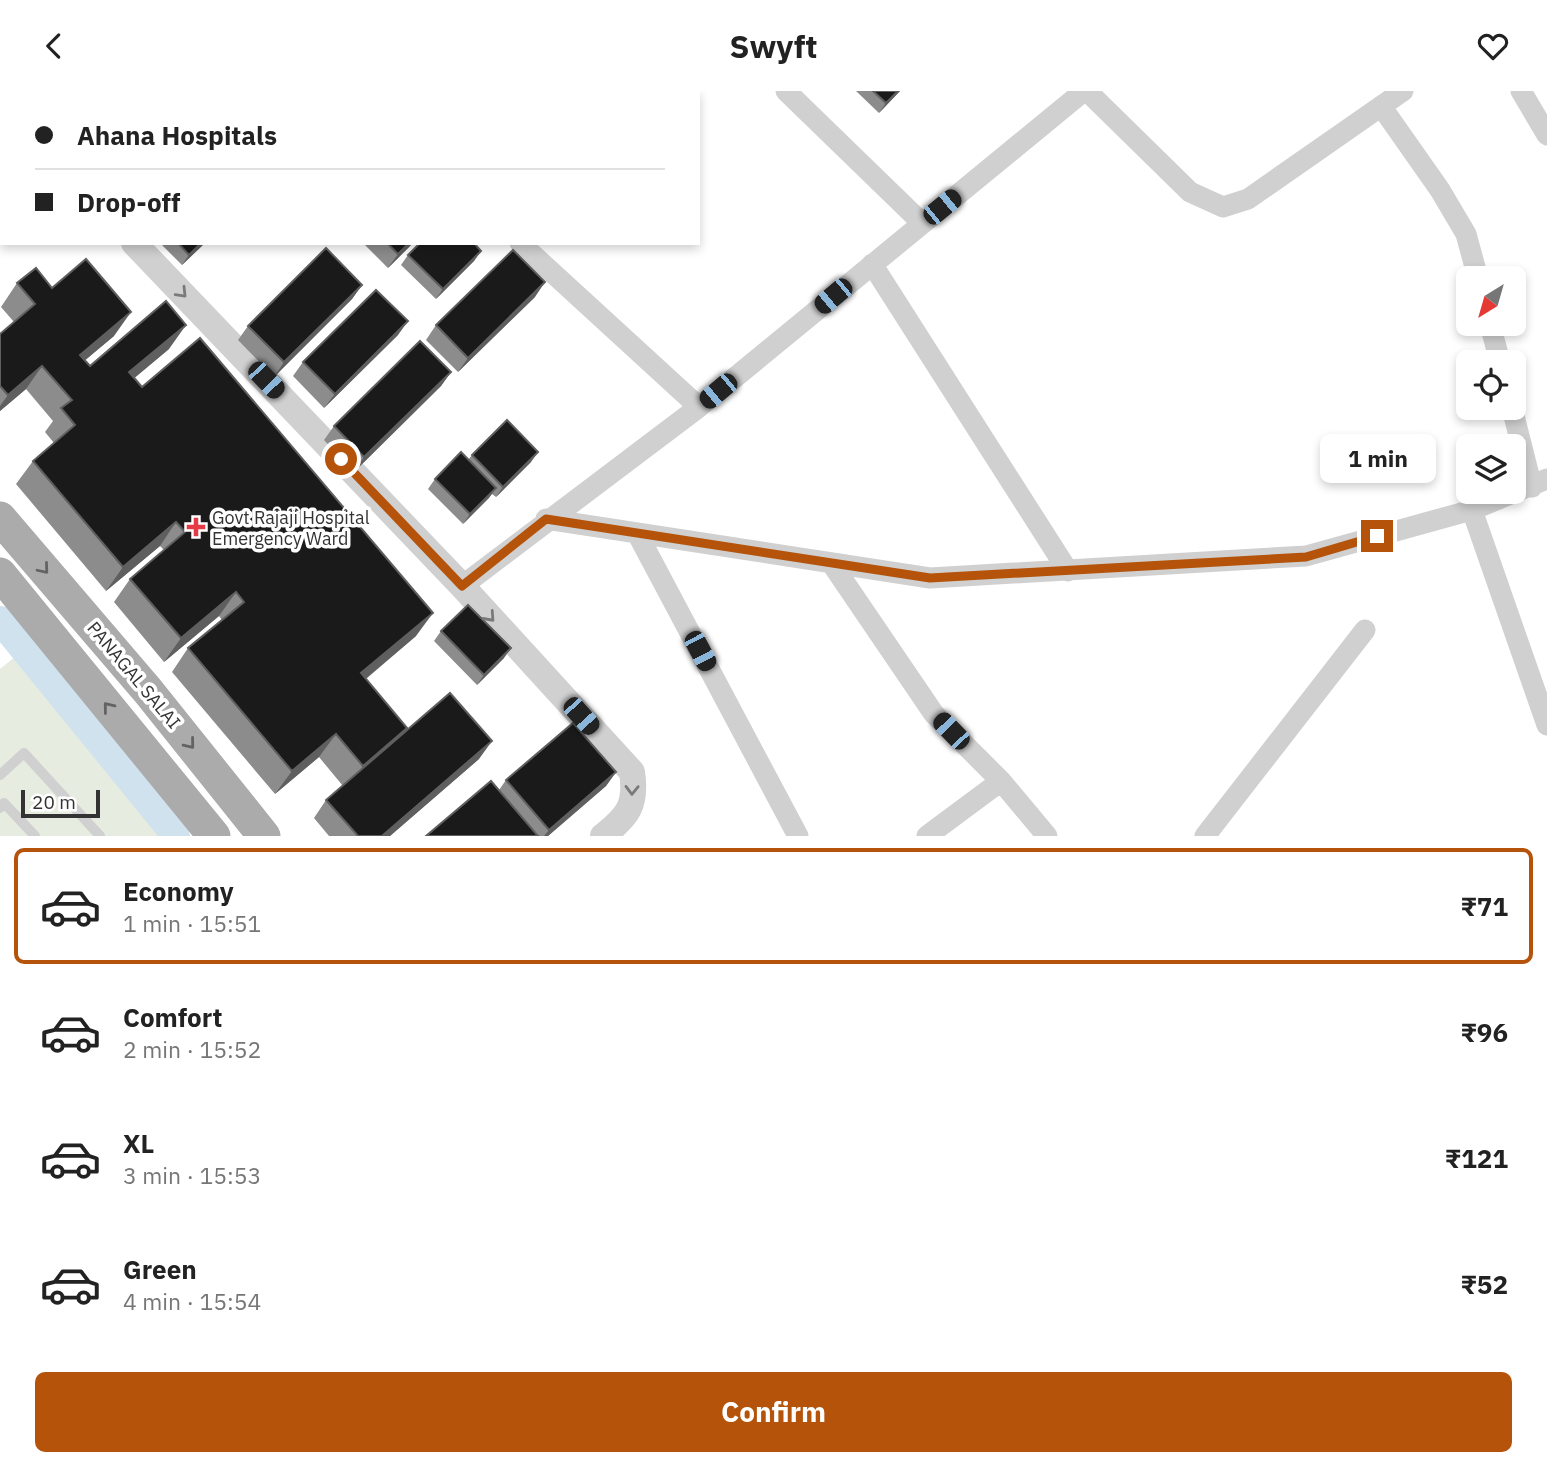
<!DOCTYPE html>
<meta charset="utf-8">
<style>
:root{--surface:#fff;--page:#f6f6f6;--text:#222;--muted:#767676;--line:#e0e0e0;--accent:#b45309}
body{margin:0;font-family:"IBM Plex Sans",sans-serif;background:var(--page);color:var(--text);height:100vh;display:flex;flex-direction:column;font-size:26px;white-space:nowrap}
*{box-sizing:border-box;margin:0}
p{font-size:23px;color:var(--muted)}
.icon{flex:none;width:38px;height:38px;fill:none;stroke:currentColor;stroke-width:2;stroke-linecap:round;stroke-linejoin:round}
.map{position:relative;height:745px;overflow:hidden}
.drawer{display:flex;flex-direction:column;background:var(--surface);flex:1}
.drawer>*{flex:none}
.hud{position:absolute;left:0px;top:0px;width:700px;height:154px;box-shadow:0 4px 10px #0003;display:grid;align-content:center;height:154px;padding:0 35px;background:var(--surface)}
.needle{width:46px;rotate:217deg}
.controls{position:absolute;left:1456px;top:175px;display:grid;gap:14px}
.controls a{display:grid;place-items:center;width:70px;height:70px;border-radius:10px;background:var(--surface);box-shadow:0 4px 10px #0003;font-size:35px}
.scale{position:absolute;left:21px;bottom:18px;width:79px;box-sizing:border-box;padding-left:7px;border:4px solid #333;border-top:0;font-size:19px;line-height:24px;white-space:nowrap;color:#333;-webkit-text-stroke:5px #fff;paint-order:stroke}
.end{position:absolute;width:32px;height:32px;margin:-16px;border:9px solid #b45309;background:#fff;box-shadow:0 0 0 4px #fff}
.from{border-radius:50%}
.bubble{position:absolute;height:49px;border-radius:10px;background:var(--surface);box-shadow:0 4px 10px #0003;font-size:23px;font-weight:700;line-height:49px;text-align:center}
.car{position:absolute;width:21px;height:42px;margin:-21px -10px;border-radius:9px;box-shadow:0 0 5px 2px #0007;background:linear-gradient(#222 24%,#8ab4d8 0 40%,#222 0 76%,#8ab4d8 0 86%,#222 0)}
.hud b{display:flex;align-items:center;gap:24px;height:66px;font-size:26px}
.hud b+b{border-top:2px solid var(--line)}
.hud i{width:18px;height:18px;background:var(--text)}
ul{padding:12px 0 0;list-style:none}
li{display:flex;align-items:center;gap:21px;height:116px;margin:0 14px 10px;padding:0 21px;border:4px solid transparent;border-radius:10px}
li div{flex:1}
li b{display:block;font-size:26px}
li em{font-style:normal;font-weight:700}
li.selected{border-color:var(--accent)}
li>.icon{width:63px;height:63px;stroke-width:1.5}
.primary-button{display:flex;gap:14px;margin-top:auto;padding:14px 35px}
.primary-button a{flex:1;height:80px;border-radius:10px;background:var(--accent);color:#fff;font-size:28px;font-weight:700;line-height:80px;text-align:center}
header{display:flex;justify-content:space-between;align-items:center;height:91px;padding:0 35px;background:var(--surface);font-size:32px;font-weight:700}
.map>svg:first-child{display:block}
</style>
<header><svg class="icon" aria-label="back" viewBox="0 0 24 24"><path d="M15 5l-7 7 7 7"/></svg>Swyft<svg class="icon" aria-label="heart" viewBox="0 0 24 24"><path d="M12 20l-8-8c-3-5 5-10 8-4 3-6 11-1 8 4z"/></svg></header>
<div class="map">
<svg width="1547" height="745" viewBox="0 0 1547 745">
<rect width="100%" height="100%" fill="#fff"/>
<!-- green -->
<path fill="#e6ecdf" d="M15,566L161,745H0V578Z"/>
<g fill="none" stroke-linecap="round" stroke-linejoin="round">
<!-- canal -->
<path stroke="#cfe2ee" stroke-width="28" d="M0,529L176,745"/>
<!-- service -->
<path stroke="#d0d0d0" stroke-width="10" d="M0,684L24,662L100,745
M0,717L4,712L35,745"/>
<!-- minor -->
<path stroke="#d0d0d0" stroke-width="21" d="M355,0L357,2
M786,0L922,132
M1087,0L1190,101L1223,116L1248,108L1403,0
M1521,0L1547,44
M1381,15L1440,99L1466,143L1478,187
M520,152L699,316
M872,173L1068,480
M1490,233L1500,271
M1512,317L1532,396
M1472,419L1547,634
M546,428L930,487L1306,465L1472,419L1547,388
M638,444L798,745
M832,473L934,623L1001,690L1047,745
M462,495L699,316L1084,0
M927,745L1001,690
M1205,745L1365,539"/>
<!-- tertiary -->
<path stroke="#d0d0d0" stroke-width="26" d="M0,17L2,19
M134,152L462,495L632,681C637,714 628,725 603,745"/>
<!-- primary -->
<path stroke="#ababab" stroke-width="33" d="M0,427L148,600L264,745
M0,483L214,745"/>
</g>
<!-- wall -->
<path fill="#8c8c8c" d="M5,0H47L46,2H7Z
M201,0H219L217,2H203Z
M244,0H308L306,2H245Z
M448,0H505L503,2H447Z
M856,0H900L879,22Z
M164,152H205L182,174L162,154Z
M363,152H413L388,177Z
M481,160L474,170L436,208L401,174L408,164Z
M17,192L52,197L114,245L85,269L90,275L169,258L134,287L142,296L416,545L366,588L407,637L403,643L479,668L390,745H329L314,727L326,709L343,695L319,666L275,703L172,581L188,557L222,529L219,525L164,571L114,511L130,488L164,459L160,455L106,500L16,393L33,370L54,352L45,341L53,330L26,298L0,320V243L14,231L1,216Z
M362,194L352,208L274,286L238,249L248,235Z
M535,206L458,281L426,249L436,234Z
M398,244L324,317L293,285L303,271Z
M451,281L441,295L354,381L324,349L334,335Z
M472,364L531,371L496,406L492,403L463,433L428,398L435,388L468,369Z
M441,540L504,567L477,594L434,550Z
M616,681L606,695L548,745H426L499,699L506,689Z"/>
<!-- shaded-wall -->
<path fill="#5f5f5f" d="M898,0H900L879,22L886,12Z
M201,152H205L182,174L189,164Z
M409,152H413L388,177L398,163Z
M481,160L474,170L436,208L443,198Z
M545,191L535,206L458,281L468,267Z
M362,194L352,208L274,286L284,271Z
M131,221L114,245L64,287L80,264Z
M408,230L398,244L324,317L335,303Z
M186,234L169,258L113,305L129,281Z
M42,275L26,298L0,320V315L8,304Z
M451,281L441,295L354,381L364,366Z
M538,361L531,371L496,406L503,396Z
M496,397L489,407L463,433L470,423Z
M176,431L160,455L106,500L123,476Z
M236,501L219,525L164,571L181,547Z
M433,522L416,545L344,606L361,582Z
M511,557L504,567L477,594L484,584Z
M407,637L391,660L347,699L363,675Z
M336,643L319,666L275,703L292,680Z
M492,650L479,668L390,745H382Z
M616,681L606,695L548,745H544L549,739Z"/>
<!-- building -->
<path fill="#1a1a1a" stroke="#5f5f5f" stroke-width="2" d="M29,0H43L41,2H31Z
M62,0H132L131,2H60Z
M261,0H305L303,2H262Z
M316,0H343L345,2H314Z
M464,0H501L500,2H466Z
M510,0H566L565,2H508Z
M580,0H613L615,2H578Z
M873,0H898L886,12Z
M178,152H201L189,164Z
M387,152H409L398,163Z
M420,152H474L481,160L443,198L408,164Z
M326,157L362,194L284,271L248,235Z
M513,159L545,191L468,267L436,234Z
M86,168L131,221L80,264L90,275L166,210L186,234L129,281L142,296L200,247L433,522L361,582L407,637L363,675L336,643L292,680L188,557L244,511L236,501L181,547L130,488L185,441L176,431L123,476L33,370L75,334L61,317L72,309L42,275L8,304L0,295V243L35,213L17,192L36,177L52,197Z
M376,199L408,230L335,303L303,271Z
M420,250L451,281L364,366L334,335Z
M507,329L538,361L503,396L472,364Z
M461,361L496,397L470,423L435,388Z
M468,514L511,557L484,584L441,540Z
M450,602L492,650L382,745H358L326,709Z
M573,632L616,681L549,739L506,689Z
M491,690L538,745H426Z"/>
<!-- one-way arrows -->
<defs><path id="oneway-chevron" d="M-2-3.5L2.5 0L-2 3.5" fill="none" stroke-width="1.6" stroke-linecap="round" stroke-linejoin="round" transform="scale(1.75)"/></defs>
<g stroke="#7a7a7a">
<use href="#oneway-chevron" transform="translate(182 202) rotate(46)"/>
<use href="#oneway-chevron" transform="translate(490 526) rotate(48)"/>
<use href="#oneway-chevron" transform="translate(632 699) rotate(91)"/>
</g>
<g stroke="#636363">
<use href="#oneway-chevron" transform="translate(44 478) rotate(50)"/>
<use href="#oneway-chevron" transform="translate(108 616) rotate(-129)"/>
<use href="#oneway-chevron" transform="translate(190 653) rotate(51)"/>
</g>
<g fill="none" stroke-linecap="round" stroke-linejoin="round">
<!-- route -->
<path stroke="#b45309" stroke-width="9" d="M341,368L462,495L546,428L930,487L1306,466L1377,445"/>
</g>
<!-- markers -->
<path fill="#e63946" stroke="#fff" stroke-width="2.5" d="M192.5 425.5h7v7h7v7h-7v7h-7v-7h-7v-7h7z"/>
<g text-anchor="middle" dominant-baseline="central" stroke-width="7" stroke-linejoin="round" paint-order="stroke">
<!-- poi labels -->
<g font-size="18" fill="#333" stroke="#fff" text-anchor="start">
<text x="212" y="426">Govt Rajaji Hospital<tspan x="212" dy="21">Emergency Ward</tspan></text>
</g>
<!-- street labels -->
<g font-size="18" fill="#333" stroke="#fff">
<text transform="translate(134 584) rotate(50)">PANAGAL SALAI</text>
</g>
</g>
</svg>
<div class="controls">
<a><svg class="needle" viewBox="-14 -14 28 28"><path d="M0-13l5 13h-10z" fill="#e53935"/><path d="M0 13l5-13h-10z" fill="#767676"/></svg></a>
<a><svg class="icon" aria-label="locate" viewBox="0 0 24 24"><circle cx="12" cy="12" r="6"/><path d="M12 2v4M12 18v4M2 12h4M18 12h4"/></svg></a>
<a><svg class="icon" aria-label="layers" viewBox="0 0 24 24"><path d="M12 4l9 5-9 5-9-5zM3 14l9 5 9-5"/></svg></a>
</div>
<div class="scale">20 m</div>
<i class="end from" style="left:341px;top:368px"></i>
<i class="end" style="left:1377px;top:445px"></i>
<div class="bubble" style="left:1320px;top:343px;width:116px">1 min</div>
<i class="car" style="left:942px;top:116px;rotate:51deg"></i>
<i class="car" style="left:833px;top:205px;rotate:230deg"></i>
<i class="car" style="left:266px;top:289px;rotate:136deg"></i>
<i class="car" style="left:718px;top:300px;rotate:230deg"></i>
<i class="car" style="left:700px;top:560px;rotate:152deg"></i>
<i class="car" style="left:581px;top:625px;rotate:138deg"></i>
<i class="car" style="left:951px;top:640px;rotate:316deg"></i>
<div class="hud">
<b><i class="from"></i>Ahana Hospitals</b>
<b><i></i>Drop-off</b>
</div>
</div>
<section class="drawer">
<ul>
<li class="selected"><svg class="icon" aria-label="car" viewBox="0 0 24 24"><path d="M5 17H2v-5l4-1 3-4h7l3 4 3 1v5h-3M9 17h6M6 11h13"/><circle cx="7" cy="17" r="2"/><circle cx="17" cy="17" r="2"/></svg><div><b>Economy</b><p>1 min · 15:51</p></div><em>₹71</em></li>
<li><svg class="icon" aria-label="car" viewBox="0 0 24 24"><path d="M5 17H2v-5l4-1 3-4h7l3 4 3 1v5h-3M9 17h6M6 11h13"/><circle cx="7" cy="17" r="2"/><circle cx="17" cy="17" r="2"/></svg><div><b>Comfort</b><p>2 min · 15:52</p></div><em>₹96</em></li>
<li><svg class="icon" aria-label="car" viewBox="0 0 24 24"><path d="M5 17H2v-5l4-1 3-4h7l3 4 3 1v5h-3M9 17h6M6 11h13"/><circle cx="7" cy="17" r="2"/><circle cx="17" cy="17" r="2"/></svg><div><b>XL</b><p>3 min · 15:53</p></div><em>₹121</em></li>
<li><svg class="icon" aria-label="car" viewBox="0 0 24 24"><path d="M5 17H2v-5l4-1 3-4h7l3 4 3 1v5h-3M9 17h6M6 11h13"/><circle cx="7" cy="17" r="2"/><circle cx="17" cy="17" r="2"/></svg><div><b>Green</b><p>4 min · 15:54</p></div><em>₹52</em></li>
</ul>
<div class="primary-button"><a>Confirm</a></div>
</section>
